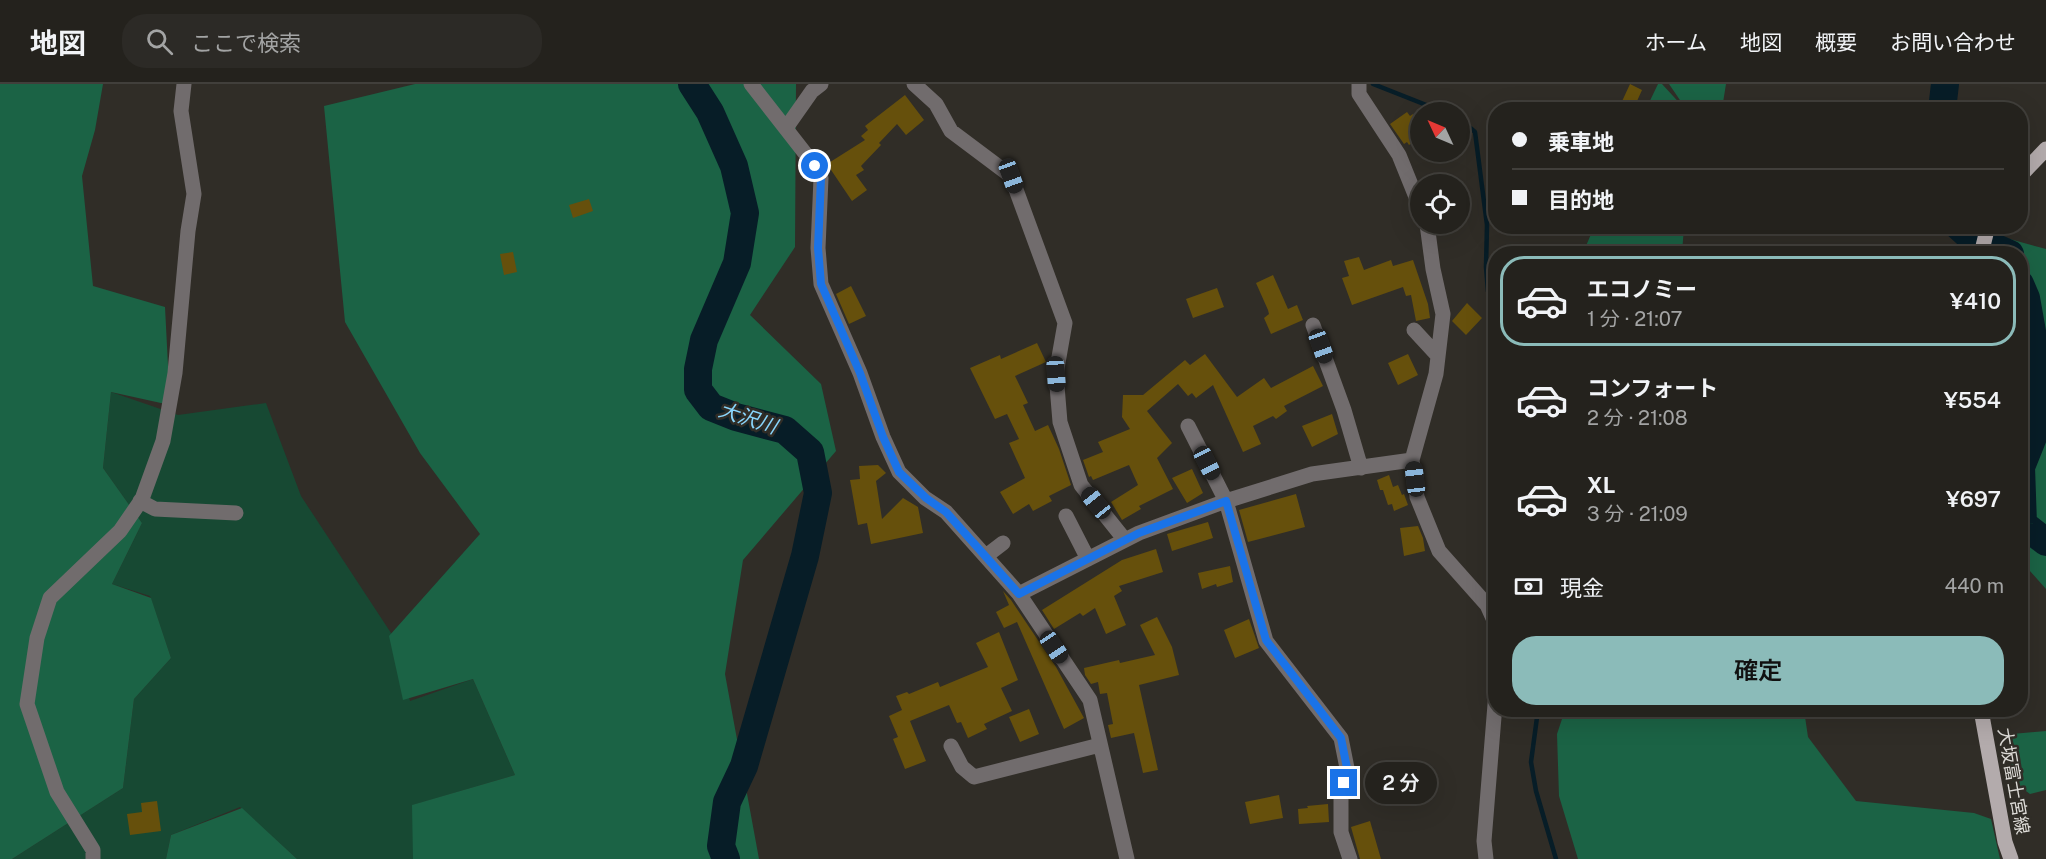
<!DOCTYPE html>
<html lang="ja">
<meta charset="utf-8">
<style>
:root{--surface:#24221d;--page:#2c2a26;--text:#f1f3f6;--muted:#a3a4a4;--line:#413f3b;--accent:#8bbbb9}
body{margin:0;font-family:"Public Sans","Noto Sans JP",sans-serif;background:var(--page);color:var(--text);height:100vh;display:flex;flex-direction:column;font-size:22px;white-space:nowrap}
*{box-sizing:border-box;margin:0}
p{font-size:20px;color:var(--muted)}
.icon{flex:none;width:33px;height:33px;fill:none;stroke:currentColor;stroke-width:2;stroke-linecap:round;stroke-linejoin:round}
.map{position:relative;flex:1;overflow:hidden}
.drawer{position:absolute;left:1488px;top:162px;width:540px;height:471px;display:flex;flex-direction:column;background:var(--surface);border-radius:24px;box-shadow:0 6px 24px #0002,0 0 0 2px var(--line)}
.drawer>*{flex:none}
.top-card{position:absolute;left:1488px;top:18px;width:540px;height:132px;border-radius:24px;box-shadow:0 6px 24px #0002,0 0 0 2px var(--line);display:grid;align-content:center;height:132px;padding:0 24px;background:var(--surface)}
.needle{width:39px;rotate:314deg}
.tools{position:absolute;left:1410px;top:18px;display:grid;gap:12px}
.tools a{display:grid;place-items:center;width:60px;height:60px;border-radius:50%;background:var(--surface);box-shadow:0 6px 24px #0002,0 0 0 2px var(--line);font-size:30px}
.end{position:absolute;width:27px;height:27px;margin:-14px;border:8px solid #1a73e8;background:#fff;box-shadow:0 0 0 3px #fff}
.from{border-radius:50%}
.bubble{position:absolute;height:42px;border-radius:21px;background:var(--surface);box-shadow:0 6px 24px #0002,0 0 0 2px var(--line);font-size:20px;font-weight:600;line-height:42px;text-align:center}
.car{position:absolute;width:18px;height:36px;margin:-18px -9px;border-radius:8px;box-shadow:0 0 4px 2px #0007;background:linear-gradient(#222 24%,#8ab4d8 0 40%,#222 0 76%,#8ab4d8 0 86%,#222 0)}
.top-card b{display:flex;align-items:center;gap:21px;height:57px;font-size:22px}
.top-card b+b{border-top:2px solid var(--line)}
.top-card i{width:15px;height:15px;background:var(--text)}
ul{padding:10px 0 0;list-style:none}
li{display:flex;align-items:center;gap:18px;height:90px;margin:0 12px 9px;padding:0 12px;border:3px solid transparent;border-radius:24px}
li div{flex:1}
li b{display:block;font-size:22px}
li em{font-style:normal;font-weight:600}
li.active{border-color:var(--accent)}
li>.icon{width:54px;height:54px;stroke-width:1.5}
.pay{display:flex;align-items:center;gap:15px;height:66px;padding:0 24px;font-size:22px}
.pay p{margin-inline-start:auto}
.action{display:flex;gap:12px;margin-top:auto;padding:12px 24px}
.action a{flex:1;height:69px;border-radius:24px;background:var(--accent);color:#111;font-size:24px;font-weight:600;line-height:69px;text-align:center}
header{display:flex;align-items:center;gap:36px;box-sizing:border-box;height:84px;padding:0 30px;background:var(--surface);border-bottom:2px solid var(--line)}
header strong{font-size:28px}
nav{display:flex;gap:33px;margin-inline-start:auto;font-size:21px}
.search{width:420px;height:54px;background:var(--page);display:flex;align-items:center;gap:15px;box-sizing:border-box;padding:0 21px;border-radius:24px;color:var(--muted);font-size:22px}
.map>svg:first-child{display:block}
</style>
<header>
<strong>地図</strong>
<div class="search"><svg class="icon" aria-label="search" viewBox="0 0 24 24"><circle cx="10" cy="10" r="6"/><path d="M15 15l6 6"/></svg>ここで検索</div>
<nav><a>ホーム</a><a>地図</a><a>概要</a><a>お問い合わせ</a></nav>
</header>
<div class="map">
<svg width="2046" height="775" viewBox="0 0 2046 775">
<rect width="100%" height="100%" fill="#302d27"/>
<!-- green -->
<path fill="#174933" d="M111,308L178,331L266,319L301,412L393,552L410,617L473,595L515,691L413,721V775H297L240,723L171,751L166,775H12L123,704L134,615L171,574L150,512L112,500L142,439L103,384Z"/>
<!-- forest -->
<path fill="#1b6345" d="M0,0H103L95,46L82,92L93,202L165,223L170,321L111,308L103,384L142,439L112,500L151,514L171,574L134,615L123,704L12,775H0Z
M415,0H796L795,163L750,231L821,300L836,367L743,476L725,590L759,775H413L412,721L515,691L473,595L403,616L389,552L480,450L420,369L345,238L324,22Z
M1658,0H1662L1685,25H1646Z
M1669,0H1726L1722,25H1686Z
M1594,143H1684L1682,169H1583Z
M1995,151L2046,165V505L2021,477L2020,170L1994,169Z
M1565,626H1804L1808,653L1856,717L1974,729L1991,735L2000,775H1578L1559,712L1557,650Z
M2046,647V706L2030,710L2011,696L2012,650Z
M242,724L297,775H166L171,751Z"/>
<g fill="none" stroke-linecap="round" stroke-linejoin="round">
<!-- stream -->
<path stroke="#071d27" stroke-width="4.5" d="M1373,0L1444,28
M1460,35L1475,48L1487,141L1486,183L1488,207L1496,223
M1496,241C1493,253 1491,266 1496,277
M1496,342L1491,354L1496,376
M1538,626L1531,678L1536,707L1556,775"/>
<!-- river -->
<path stroke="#071d27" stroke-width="28" d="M692,0L710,28L734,82L745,129L737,179L704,256L698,285V306L711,323L736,333L785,346L810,368L818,409L805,472L744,682L727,718L721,762L726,775
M1942,26L1945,0
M1958,142L1969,152L2010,170
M2020,200L2026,214L2039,287L2043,328L2021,383L2023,440L2046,458"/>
</g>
<!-- building -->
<path fill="#66500c" d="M1630,0L1642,6L1633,26H1618Z
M905,11L924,36L906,51L897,40L879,59L881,61L861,82L864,86L856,91L867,106L852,117L827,80L865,56L861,52L868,46L865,42Z
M1407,28L1410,32L1413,30L1420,40V53L1409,61L1407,58L1404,60L1390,40Z
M589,115L593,127L573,134L569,121Z
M513,168L517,188L504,191L500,170Z
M1359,173L1364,186L1391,176L1393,182L1413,176L1428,220L1430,234L1416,237L1411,211L1406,212L1403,203L1352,221L1342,194L1349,192L1344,177Z
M1273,191L1288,225L1297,221L1303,236L1271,250L1264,234L1269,230L1268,226L1256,199Z
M851,202L866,232L849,240L836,210Z
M1217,204L1224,223L1193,234L1186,215Z
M1467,219L1482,234L1466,251L1452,237Z
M1037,259L1046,278L1015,292L1028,319L1023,321L1035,347L1048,341L1059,365L1071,401L1049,412L1052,417L1033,427L1029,420L1013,430L1000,408L1025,394L1009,359L1019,355L1007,330L995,335L970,284L1000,271L1001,275Z
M1205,270L1237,313L1264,294L1271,304L1313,282L1323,302L1284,322L1287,327L1276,335L1273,332L1253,342L1261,360L1243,368L1213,301L1196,314L1192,309L1188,312L1178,300L1147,327L1172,359L1157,374L1173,405L1139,422L1141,425L1122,436L1111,418L1138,401L1129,381L1093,396L1091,392L1089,393L1083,376L1103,368L1098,358L1130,345L1122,333L1123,311H1143L1185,276L1190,281Z
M1408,270L1418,291L1398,301L1388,279Z
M1332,330L1338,350L1312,363L1302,342Z
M878,381L886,389L876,397L882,435L903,414L918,423L923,449L871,460L867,439L858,441L850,396L860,395L859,382Z
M1192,385L1203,409L1187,419L1172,394Z
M1389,391L1393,403L1398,401L1402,411L1404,410L1408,421L1394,427L1392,420L1388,421L1383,406H1380L1377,396Z
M1296,410L1305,443L1248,458L1239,426Z
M1208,438L1213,454L1172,467L1167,450Z
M1418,442L1423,454L1425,467L1404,472L1400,444Z
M1156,465L1163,488L1119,502L1122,507L1114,512L1126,541L1106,550L1095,524L1083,532L1080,529L1054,545L1042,526L1122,476Z
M1230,482L1233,498L1217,503L1216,500L1202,505L1198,489Z
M1003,507L1011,516L1056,583L1084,634L1064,645L1017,538L1004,544L996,528L1009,521Z
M1157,533L1172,563L1179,591L1139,601L1158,686L1143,689L1134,649L1111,654L1108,641L1113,640L1107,609L1100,610L1098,598L1091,600L1085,591L1084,584L1119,576L1120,579L1155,571L1140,541Z
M1249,535L1259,564L1235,574L1224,546Z
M999,548L1018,596L1001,604L1012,627L984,640L987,645L968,654L961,638L957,639L949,621L910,637L926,677L905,685L893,655L898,653L889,632L902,626L896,612L907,608L909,610L938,598L940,603L988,583L976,559Z
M1029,625L1039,650L1020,658L1009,633Z
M1279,711L1283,734L1250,740L1245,718Z
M157,717L161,747L130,751L127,730L142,728L141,719Z
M1328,720L1329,738L1299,740L1298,725L1308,724L1307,722Z
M1370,737L1381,775H1360L1351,743Z"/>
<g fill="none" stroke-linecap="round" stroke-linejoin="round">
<!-- minor -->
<path stroke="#716c6d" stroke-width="15" d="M751,0L815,82L821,94L818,164L821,200L860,289L883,353L899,388L925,414L946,428L1019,510L1090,616L1127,775
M914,0L936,20L951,47L1011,92L1065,239L1056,290L1060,338L1081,401L1125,456
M1359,0V10L1399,71L1420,123
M786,44L812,7L821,0
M1427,140L1433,185L1443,230L1436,290L1412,376L1417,413L1439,467L1487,521L1496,541
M1313,241L1344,326L1361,384
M1414,246L1438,272
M1188,342L1226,417L1266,557L1341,654L1347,684L1341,714V748L1350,775
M140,417L155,425L236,429
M1066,432L1088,475
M986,472L1003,459
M1019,510L1139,449L1226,417L1312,390L1412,376
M951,662L962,683L974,693L1100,661
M93,775V766L57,708L27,620L37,554L50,514L120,447L142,415L163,357L175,289L188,147L194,110L181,27L184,0
M1486,775L1484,757L1496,608"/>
<!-- major -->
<path stroke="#b3abac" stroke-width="15" d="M2020,92L2046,65
M1981,170L1988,142
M1981,626L2005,758L2011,775"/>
</g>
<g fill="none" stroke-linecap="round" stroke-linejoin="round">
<!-- route -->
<path stroke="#1a73e8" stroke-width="8" d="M815,82L821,94L818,164L821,200L860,289L883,353L899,388L926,414L946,428L1019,510L1139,449L1226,417L1266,556L1341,654L1347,684L1344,699"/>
</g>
<g text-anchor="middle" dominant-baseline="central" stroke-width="5" stroke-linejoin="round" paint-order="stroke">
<!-- street labels -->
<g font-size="18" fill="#dedcd8" stroke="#302d27">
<text transform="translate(2014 697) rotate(80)">大坂富士宮線</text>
</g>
<!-- water labels -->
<g font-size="20" font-style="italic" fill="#89d5fb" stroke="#302d27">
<text transform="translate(748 334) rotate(18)">大沢川</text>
</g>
</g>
</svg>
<div class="tools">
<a><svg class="needle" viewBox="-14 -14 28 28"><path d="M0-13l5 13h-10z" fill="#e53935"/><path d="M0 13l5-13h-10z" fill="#a3a4a4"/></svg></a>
<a><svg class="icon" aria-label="locate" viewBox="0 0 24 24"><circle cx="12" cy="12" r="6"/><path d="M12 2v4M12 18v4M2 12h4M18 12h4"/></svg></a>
</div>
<i class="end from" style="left:815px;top:82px"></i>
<i class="end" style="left:1344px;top:699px"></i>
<div class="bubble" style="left:1365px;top:678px;width:72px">2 分</div>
<i class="car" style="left:1011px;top:92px;rotate:160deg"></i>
<i class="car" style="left:1321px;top:262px;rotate:160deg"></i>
<i class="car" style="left:1056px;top:290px;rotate:176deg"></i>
<i class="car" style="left:1207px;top:379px;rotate:153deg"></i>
<i class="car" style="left:1415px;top:395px;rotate:353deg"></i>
<i class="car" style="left:1096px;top:419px;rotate:321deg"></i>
<i class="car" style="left:1054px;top:563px;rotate:146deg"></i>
<div class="top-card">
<b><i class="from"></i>乗車地</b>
<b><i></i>目的地</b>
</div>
<section class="drawer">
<ul>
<li class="active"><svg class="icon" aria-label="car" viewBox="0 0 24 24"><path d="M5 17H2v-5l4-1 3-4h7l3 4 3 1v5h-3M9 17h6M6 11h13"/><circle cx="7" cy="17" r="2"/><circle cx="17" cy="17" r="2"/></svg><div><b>エコノミー</b><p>1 分 · 21:07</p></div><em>¥410</em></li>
<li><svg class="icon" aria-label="car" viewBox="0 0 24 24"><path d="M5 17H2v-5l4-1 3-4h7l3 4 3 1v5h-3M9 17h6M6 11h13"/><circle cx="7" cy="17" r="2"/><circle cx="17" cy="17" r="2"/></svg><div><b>コンフォート</b><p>2 分 · 21:08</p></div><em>¥554</em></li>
<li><svg class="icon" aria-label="car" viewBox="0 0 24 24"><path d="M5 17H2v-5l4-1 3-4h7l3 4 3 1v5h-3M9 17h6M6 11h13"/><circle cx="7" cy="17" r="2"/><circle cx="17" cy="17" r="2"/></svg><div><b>XL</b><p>3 分 · 21:09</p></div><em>¥697</em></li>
</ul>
<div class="pay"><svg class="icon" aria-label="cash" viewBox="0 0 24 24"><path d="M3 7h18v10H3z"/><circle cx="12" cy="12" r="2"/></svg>現金<p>440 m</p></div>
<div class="action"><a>確定</a></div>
</section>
</div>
